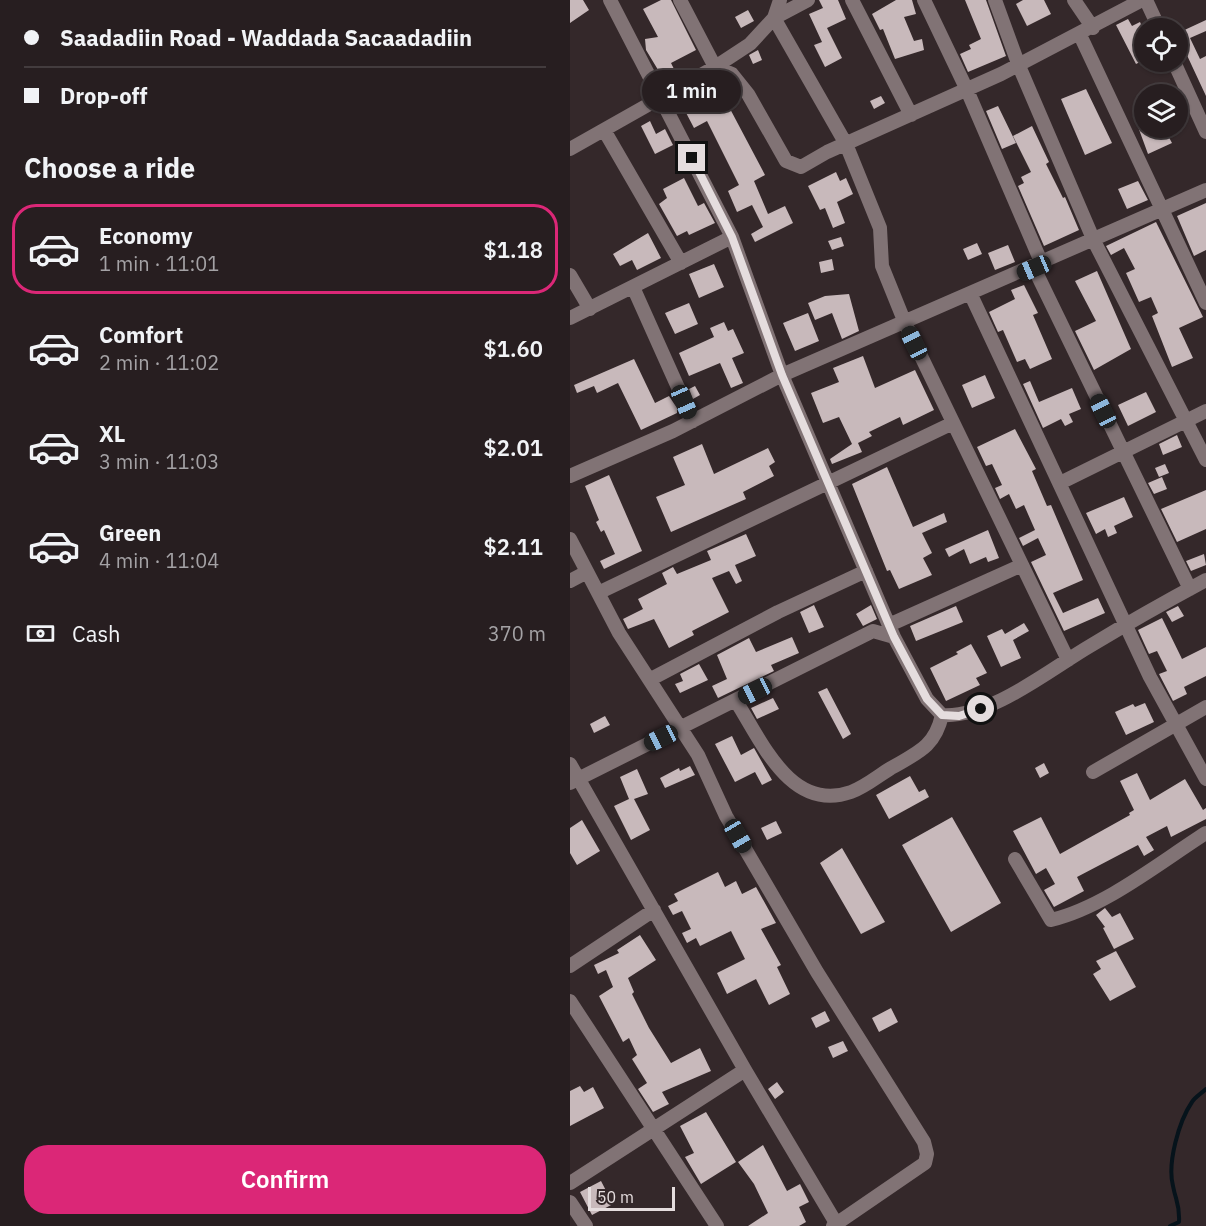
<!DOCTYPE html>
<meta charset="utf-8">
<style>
:root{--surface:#271e20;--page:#2f2729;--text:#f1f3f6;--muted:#a4a2a5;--line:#433c3e;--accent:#db2777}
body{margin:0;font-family:"IBM Plex Sans",sans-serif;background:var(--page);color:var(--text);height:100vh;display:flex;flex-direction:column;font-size:22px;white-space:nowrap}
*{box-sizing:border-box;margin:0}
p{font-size:20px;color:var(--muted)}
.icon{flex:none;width:33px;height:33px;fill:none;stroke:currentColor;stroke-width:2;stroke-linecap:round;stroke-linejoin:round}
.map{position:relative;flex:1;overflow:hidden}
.sheet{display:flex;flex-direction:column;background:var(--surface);width:570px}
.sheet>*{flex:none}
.top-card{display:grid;align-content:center;height:132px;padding:0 24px;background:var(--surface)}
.tools{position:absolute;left:564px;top:18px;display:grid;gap:12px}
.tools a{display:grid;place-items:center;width:54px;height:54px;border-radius:50%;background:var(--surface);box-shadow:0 2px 4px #0004,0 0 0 2px var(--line);font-size:30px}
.scale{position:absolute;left:18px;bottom:15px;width:87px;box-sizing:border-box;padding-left:6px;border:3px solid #e5ddde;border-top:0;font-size:16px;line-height:21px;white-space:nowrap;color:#e5ddde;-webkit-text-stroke:4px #34282a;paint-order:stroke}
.end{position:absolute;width:27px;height:27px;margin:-14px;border:8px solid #e5ddde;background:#111;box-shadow:0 0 0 3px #111}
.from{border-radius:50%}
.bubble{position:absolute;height:42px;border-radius:21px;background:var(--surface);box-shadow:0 2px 4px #0004,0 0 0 2px var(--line);font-size:20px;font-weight:600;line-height:42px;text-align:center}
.car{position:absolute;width:18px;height:36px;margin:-18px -9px;border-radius:8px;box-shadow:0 0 4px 2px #0007;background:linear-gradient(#222 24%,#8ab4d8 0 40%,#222 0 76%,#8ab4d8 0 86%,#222 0)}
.top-card b{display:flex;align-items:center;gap:21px;height:57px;font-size:22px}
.top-card b+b{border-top:2px solid var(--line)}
.top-card i{width:15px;height:15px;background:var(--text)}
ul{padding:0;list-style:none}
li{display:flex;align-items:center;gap:18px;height:90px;margin:0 12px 9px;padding:0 12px;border:3px solid transparent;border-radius:24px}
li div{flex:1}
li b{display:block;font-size:22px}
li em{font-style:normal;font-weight:600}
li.active{border-color:var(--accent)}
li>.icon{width:54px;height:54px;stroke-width:1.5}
h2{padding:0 24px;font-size:27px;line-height:72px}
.pay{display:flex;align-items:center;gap:15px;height:66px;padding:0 24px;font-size:22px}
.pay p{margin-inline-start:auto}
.action{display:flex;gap:12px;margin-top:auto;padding:12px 24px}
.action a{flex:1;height:69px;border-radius:24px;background:var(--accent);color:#fff;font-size:24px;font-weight:600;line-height:69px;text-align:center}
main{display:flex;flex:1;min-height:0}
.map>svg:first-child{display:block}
</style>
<main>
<section class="sheet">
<div class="top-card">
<b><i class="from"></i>Saadadiin Road - Waddada Sacaadadiin</b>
<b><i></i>Drop-off</b>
</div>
<h2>Choose a ride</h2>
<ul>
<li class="active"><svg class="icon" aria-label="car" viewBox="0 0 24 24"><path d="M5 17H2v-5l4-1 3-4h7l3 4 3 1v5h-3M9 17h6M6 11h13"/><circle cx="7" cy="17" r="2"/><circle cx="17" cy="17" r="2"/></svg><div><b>Economy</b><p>1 min · 11:01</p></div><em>$1.18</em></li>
<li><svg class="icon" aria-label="car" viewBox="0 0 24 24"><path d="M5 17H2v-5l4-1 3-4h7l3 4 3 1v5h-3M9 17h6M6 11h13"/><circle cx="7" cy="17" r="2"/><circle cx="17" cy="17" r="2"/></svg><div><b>Comfort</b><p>2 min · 11:02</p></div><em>$1.60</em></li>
<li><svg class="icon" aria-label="car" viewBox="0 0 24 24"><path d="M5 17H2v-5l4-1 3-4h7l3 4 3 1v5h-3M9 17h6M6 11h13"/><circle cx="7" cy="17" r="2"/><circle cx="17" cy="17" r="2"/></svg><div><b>XL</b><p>3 min · 11:03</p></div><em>$2.01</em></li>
<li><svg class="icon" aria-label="car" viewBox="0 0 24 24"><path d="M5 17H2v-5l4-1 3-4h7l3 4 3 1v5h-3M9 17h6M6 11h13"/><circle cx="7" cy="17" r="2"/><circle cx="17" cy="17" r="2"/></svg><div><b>Green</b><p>4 min · 11:04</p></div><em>$2.11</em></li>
</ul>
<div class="pay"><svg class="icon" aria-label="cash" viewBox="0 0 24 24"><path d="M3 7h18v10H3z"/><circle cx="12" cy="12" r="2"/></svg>Cash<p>370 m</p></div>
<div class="action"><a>Confirm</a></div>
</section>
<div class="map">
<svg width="636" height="1226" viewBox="0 0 636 1226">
<rect width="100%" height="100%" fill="#34282a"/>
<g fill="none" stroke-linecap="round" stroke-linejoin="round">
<!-- stream -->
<path stroke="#06131b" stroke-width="4" d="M600,1226L609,1222C610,1204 606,1202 603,1186C597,1163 609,1121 622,1102C625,1097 632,1093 636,1089"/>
</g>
<!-- building -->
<path fill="#c8b9bb" d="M0,0H13L19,10L0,23Z
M91,0H101L126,50L101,63L108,77L96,83L76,50L75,39L88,37L73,9Z
M249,0H268L276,19L257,28L272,58L255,67L244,45L252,42L239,14L253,8Z
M326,0H342L346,14L334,17L344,41L352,39L354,50L325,59L313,29L310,30L302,14Z
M395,0H416L436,56L398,72L390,54L401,49L399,45L411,39Z
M453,0H474L481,14L457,26L446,4Z
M178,10L184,21L171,28L165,17Z
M558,19L562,26L570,22L574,31V60L566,64L546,25Z
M636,20V31L620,38L630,59L636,56V96L608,36V33Z
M188,50L192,60L183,64L179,55Z
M149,88L195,175L184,181L198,214L215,206L223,223L185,242L181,234L193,227L182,205L167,212L158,191L169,185L137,121L124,128L113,107Z
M516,89L542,143L515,155L491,99Z
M311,96L315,103L304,109L300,101Z
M428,106L446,143L432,149L416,111Z
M574,108V128H594L602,143L578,154L563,113Z
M80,121L86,134L95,129L103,145L85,154L71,126Z
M462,126L479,162L476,164L493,198L495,197L509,230L474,246L448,186L454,183L451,177L461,172L443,136Z
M266,172L270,181L276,178L283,194L267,202L275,223L263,228L255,208L250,210L238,186Z
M114,178L128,206L134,203L145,223L119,235L117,231L107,236L89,204L97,198L93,189Z
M568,181L578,200L557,209L548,189Z
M636,203V250L624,256L607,216Z
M586,222L633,317L609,328L623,358L602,367L582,316L588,313L581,297L569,302L556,273L565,269L554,248L541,255L536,246Z
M78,233L91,258L67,270L62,260L50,266L43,254Z
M271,237L274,246L262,250L258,241Z
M407,243L412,254L398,260L393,249Z
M438,245L445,262L425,270L418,253Z
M262,259L264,270L251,273L249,262Z
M144,264L154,287L129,298L119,274Z
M527,271L561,349L524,370L505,331L526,321L505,281Z
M454,285L468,313L463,315L482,359L460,369L455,359L447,362L433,330L428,332L419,312L445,299L441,290Z
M279,294L289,331L272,339L262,313L245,320L238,303L255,296Z
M119,303L128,324L105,334L95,313Z
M238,313L249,341L225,351L213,323Z
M154,322L158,331L163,329L174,353L162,358L173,383L161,388L150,363L119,376L109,353L144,337L140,328Z
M293,356L305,388L345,370L364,410L333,425L330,417L299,432L302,436L288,443L292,452L262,464L260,459L282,444L269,417L253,423L241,393L269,382L263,368Z
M64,359L85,403L99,396L107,408V413L71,430L48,383L27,393L24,386L7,393L4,385Z
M415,375L425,398L402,408L392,385Z
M460,381L469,402L502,388L511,409L499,414L503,422L495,426L491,419L473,428L453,384Z
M125,386L130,395L123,399L119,389Z
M576,392L586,412L558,426L548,405Z
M445,429L466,469L462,471L477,506L481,505L513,580L483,593L493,613L528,598L535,613L494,631L461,562L476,555L468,538L453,546L449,538L465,530L454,505L446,509L439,494L430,499L425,488L432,485L422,464L416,466L407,447Z
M607,435L612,447L593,455L589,444Z
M132,444L144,474L198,448L205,462L199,466L204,476L173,492L176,499L101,532L86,497L115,485L103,457Z
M595,464L599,473L589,477L585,468Z
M317,467L343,527L374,513L377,522L352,533L362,553L353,558L362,575L329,589L320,570L317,571L282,484Z
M39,475L72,551L34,569L30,561L45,554L34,530L31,532L26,522L29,520L15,486Z
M592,477L597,489L584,494L578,483Z
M636,490V529L607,542L591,509Z
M554,497L563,517L544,526L547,533L538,537L535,529L526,534L516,513Z
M418,530L429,558L418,562L416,557L400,564L394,549L379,557L375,549Z
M176,534L186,556L165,565L172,581L166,584L159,571L142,578L159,612L122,631L124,635L99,648L84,619L58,629L53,619L73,609L68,599L97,584L92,573L103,567L107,574L141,560L137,551Z
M634,554L636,565L621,571L616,561Z
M244,605L254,627L239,633L230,612Z
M301,605L307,619L293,626L286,614Z
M386,606L393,622L346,641L340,626Z
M608,606L614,616L602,622L596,612Z
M592,618L612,659L636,647V676L614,687L617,694L603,701L589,674L597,671L587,651L579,654L568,630Z
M454,623L459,631L443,640L451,658L431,667L417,636L432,629L435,634Z
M222,637L229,653L201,665L204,671L148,698L142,686L157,679L147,655L179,638L186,652Z
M401,644L417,673L406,678L410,685L376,701L360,668L388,654L386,652Z
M129,664L138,680L110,693L105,684L113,681L110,674Z
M257,688L281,734L273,739L248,692Z
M203,698L209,709L187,719L181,708Z
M575,703L584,722L556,735L545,712L563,704L565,707Z
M35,716L40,725L24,733L20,724Z
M162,736L171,755L184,748L202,780L192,785L185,772L165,782L145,744Z
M474,763L479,773L470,778L465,768Z
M120,766L125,775L95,788L90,778L109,768L110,771Z
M67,769L78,794L64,799L80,830L61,840L44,806L59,799L50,777Z
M567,773L580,800L615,779L633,810L636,808V819L601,837L597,826L576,837L584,850L574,856L568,845L507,877L514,891L484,907L474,890L485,884L476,868L466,874L443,831L471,817L490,854L560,815L559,813L564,810L550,781Z
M340,776L349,792L355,789L359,797L319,819L306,795Z
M382,817L431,903L381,932L332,845Z
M12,820L30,851L7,865L0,853V828Z
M206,821L212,833L197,840L191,828Z
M272,848L315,922L291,934L250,863Z
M148,872L155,887L166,881L172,894L186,887L206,923L191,929L211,965L207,967L220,994L199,1005L186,979L157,994L147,973L175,959L161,931L130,946L126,938L117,943L112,933L121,929L112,911L103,915L98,906L108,901L104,894Z
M535,908L542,917L550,913L564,939L544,949L533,928L535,927L526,915Z
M70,935L86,960L58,978L64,992L62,994L79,1028L101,1063L130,1048L141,1071L92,1092L99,1104L83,1112L68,1089L77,1083L62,1059L67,1055L59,1038L53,1042L29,996L43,987L36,970L28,974L24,965L49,953L47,950Z
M546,951L566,987L540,1001L523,974L531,969L526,961Z
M321,1008L328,1022L309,1032L302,1018Z
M255,1011L260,1021L246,1028L241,1018Z
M273,1041L278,1051L263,1058L258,1047Z
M207,1082L214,1092L205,1099L198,1089Z
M10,1086L14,1092L23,1087L34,1108L0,1126V1091Z
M136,1112L166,1162L131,1184L115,1157L124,1153L110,1126Z
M193,1145L217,1191L230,1184L239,1202L229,1207L236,1222L229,1226H178L198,1213L184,1184L168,1162Z
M31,1181L43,1204L22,1215L10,1192Z"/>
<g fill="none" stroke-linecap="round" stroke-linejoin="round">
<!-- minor -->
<path stroke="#817375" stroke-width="14" d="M40,0L162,237L212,375L324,637
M110,0L145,67L162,74L178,94L216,161L231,167L257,152L431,74L572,0
M238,0L204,18L276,144L310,228L312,266L335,323L498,660
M282,0L341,115
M354,0L397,90L472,264
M425,0L449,66L524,241L636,460
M504,0L523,28
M576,0L589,28
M510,35L636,303
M604,62L636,132
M34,130L111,263
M0,149L145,67L180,44L204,18L210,0
M464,268L620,589
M0,275L20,309
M63,287L123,421
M401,295L580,677L636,779
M0,318L162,237
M0,476L103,431L212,375L636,190
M490,483L636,411
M0,539L49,633L128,755L156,816L247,972L354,1142L357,1154L355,1163L263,1226
M0,581L17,572
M28,593L383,423
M319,625L452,565
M81,679L208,612L296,571
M166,701C192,742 221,813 281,792C295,787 308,776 321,768C347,753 365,747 372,715
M0,764L175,1070L266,1223
M523,772L636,707
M0,783L303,631L324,637L357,699L372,715C421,718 479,670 520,646C558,623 597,601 636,580
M445,859L481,920C535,907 589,863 636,833
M0,966L84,910
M0,1001L147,1226
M0,1183L175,1070
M0,1202L16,1226"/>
</g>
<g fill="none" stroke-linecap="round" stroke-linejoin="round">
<!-- route -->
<path stroke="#e5ddde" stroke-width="8" d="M122,158L162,237L212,375L324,637L357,699L372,715L389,716L411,709"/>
</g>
</svg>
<div class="tools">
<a><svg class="icon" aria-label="locate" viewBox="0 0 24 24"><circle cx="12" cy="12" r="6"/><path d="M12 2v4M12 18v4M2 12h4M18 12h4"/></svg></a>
<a><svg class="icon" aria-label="layers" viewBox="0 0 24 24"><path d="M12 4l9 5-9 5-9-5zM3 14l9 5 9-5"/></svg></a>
</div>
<div class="scale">50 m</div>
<i class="end from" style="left:411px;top:709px"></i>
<i class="end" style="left:122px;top:158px"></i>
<div class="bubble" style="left:72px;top:70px;width:99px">1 min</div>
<i class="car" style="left:464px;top:268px;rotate:247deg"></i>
<i class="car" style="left:344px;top:343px;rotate:334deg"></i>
<i class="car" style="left:114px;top:402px;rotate:156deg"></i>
<i class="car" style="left:533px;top:411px;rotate:334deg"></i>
<i class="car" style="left:185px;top:691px;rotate:243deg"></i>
<i class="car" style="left:91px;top:738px;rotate:244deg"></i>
<i class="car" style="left:168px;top:836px;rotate:150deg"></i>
</div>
</main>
